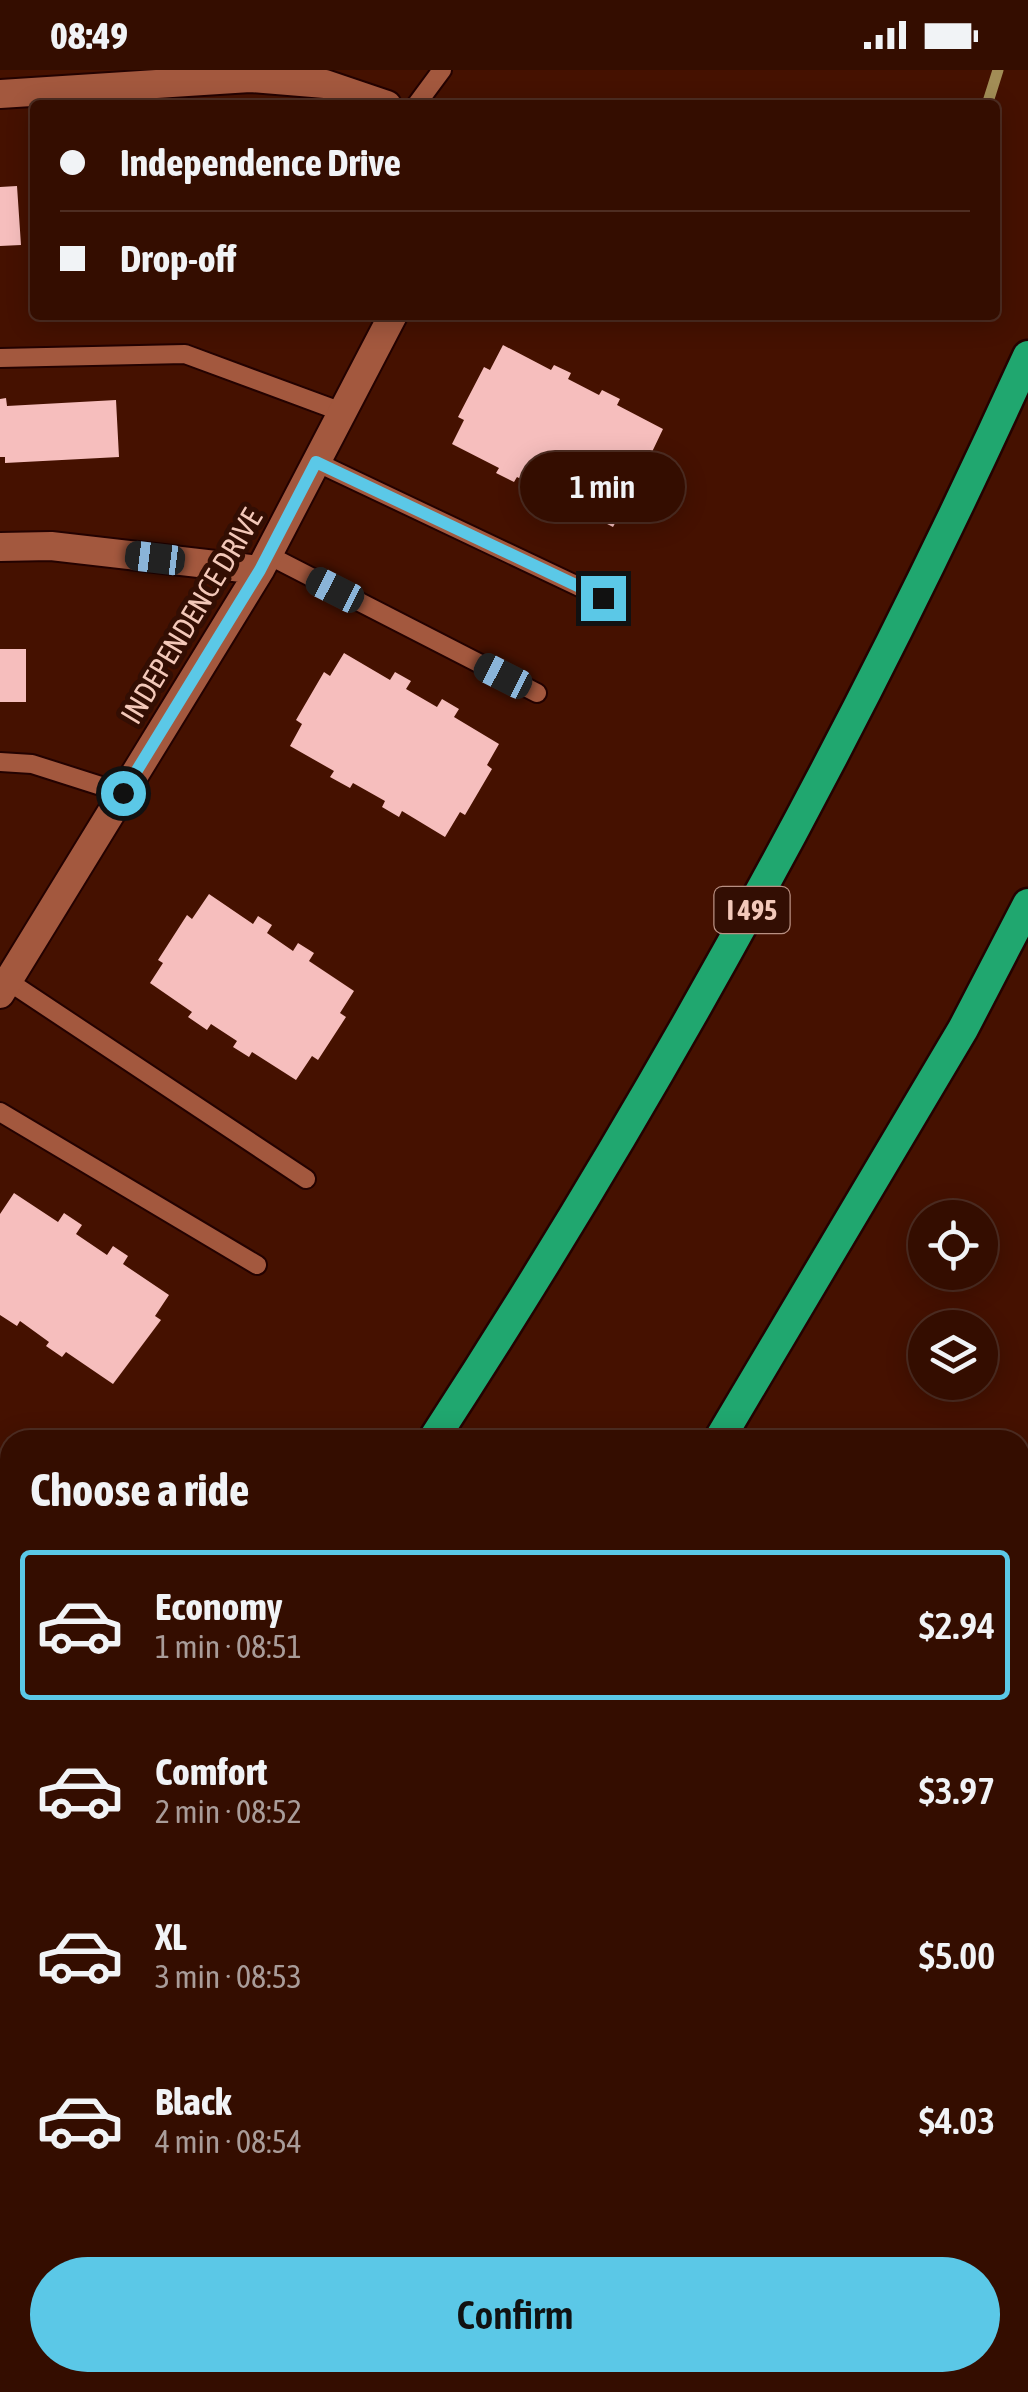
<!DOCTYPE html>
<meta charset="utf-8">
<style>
:root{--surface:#340d00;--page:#3c160a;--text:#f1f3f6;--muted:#a99c99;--line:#4e2d22;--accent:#5bc8e7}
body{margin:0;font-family:"Asap Condensed",sans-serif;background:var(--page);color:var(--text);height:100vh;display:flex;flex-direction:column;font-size:38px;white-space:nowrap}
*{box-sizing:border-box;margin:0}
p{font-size:32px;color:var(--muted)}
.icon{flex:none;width:55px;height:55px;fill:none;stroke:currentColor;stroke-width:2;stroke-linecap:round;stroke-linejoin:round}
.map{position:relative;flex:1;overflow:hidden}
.side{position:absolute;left:0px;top:1360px;width:1030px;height:962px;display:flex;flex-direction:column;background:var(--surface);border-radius:30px 30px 0 0;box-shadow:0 5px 25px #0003,0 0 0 2px var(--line)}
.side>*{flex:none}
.guide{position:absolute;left:30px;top:30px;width:970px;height:220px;border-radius:10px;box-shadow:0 5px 25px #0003,0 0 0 2px var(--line);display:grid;align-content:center;height:220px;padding:0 30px;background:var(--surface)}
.fabs{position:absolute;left:908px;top:1130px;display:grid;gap:20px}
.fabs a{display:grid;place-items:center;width:90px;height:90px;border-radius:50%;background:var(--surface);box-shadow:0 5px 25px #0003,0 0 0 2px var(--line);font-size:50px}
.end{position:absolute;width:45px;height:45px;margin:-22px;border:12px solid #5bc8e7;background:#111;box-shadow:0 0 0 5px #111}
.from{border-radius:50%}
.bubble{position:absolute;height:70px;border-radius:35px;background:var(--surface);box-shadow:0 5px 25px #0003,0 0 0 2px var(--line);font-size:32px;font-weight:600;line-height:70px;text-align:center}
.car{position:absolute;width:30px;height:60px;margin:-30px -15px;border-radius:12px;box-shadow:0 0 8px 2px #0007;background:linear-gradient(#222 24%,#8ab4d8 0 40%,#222 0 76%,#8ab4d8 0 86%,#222 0)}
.guide b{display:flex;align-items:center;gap:35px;height:95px;font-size:38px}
.guide b+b{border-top:2px solid var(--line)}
.guide i{width:25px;height:25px;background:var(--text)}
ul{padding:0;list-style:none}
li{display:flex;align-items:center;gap:30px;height:150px;margin:0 20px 15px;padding:0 10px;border:5px solid transparent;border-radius:10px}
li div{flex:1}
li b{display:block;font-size:38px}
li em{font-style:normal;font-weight:600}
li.selected{border-color:var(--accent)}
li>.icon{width:90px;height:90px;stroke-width:1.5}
h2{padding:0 30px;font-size:45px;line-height:120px}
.button{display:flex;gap:20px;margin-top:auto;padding:20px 30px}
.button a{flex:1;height:115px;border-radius:60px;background:var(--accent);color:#111;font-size:40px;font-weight:600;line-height:115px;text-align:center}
.status{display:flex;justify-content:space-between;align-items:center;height:70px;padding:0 50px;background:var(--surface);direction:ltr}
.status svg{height:28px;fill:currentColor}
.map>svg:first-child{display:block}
</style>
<div class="status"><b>08:49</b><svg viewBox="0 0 49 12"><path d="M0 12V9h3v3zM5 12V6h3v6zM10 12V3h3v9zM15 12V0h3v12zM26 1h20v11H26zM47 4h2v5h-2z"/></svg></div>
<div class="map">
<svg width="1028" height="2322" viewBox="0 0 1028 2322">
<rect width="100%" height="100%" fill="#451100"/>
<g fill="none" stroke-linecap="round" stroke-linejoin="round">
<!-- stream -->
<path stroke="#a28d56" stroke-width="11" d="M987,35L998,0
M1020,1676L1028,1665
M774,2322L776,2312"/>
</g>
<!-- building -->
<path fill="#f6bebd" d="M17,116L21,175L0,176V117Z
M503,275L551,300L554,295L571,303L568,309L599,325L602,320L620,329L617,335L663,359L652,382L657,385L631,436L626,433L613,457L566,433L563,438L546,429L549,424L517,407L514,412L496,403L499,398L452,374L464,350L458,347L484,297L490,300Z
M6,328L7,336L116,330L119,387L5,393V387H0V329Z
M0,579H26V632H0Z
M344,583L390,610L395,602L411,611L406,619L437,637L442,629L459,639L454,647L499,674L487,695L492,699L465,745L460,742L445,767L402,741L399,747L382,737L385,731L353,713L350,718L330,707L334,701L290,676L302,654L296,650L324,602L330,606Z
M209,824L253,854L258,846L272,855L267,863L293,881L298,873L314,883L309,891L354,921L340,943L346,947L318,990L312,986L296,1010L252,982L249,987L233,977L237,971L211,954L207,960L188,947L192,942L150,913L163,893L158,890L187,845L192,849Z
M14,1123L58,1152L64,1143L82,1155L76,1164L107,1185L113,1176L128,1186L123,1194L169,1225L155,1246L161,1250L113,1314L66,1282L62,1287L46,1276L49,1272L20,1251L17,1256L0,1245V1144Z
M0,1426L10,1434V1453L2,1462L10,1468L0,1481Z"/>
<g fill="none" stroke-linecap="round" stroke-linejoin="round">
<defs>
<path id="service" d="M416,35L442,0
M0,288L185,284L342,342
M316,392L603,528
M268,485L537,623
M0,692L32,694L123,723
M8,911L306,1109
M0,1042L257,1195
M680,2312L688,2322
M511,2322L514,2312"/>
<path id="minor" d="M0,24L250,8L325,14L387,35
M0,477L51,476L260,500
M0,924L260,500L393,245"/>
<path id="primary" d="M1020,1828L1028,1827
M0,1988L10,1986"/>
<path id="motorway" d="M433,1370C658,1024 857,662 1028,286
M719,1370L963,959L1028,834
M0,1964L10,1951
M20,2322L28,2312"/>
</defs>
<!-- service casing -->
<use href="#service" stroke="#230200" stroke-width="22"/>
<!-- minor casing -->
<use href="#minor" stroke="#230200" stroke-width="32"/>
<!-- primary casing -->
<use href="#primary" stroke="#230200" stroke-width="32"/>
<!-- motorway casing -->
<use href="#motorway" stroke="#230200" stroke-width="35"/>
<!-- service -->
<use href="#service" stroke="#a3583e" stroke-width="18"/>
<!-- minor -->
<use href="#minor" stroke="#a3583e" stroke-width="28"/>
<!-- primary -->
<use href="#primary" stroke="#54875b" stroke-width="28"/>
<!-- motorway -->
<use href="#motorway" stroke="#20a76f" stroke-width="30"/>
</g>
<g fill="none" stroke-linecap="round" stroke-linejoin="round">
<!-- route -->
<path stroke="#5bc8e7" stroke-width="12" d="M123,723L260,500L316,392L603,528"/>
</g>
<g text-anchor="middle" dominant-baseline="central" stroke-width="10" stroke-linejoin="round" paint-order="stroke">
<!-- shield labels -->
<rect fill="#330e03" stroke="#b99082" stroke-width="2.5" x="714.5" y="817" width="75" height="46" rx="8"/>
<g font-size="28" font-weight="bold" fill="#f3c8b9">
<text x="752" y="840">I 495</text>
</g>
<!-- street labels -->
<g font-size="30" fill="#f3c8b9" stroke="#330e03">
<text transform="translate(191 546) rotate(-59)">INDEPENDENCE DRIVE</text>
</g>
</g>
</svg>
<div class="fabs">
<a><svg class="icon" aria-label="locate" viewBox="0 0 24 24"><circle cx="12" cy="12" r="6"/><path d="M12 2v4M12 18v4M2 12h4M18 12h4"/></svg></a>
<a><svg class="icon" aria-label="layers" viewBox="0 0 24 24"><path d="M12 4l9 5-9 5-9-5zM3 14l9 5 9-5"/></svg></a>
</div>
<i class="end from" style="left:123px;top:723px"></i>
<i class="end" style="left:603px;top:528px"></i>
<div class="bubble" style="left:520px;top:382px;width:165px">1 min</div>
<i class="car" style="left:155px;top:488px;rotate:277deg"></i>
<i class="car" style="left:335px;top:520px;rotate:297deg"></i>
<i class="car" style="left:503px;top:606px;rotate:297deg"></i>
<div class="guide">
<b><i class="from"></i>Independence Drive</b>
<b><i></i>Drop-off</b>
</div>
<section class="side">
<h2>Choose a ride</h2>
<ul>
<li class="selected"><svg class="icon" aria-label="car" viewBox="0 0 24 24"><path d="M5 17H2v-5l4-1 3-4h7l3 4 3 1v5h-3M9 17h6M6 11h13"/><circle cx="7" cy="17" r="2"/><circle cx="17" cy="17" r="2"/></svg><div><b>Economy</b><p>1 min · 08:51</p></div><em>$2.94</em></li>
<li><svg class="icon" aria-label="car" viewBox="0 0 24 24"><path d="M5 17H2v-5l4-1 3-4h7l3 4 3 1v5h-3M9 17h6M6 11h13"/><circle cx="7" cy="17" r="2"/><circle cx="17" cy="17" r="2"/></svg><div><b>Comfort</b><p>2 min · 08:52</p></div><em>$3.97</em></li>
<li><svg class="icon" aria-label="car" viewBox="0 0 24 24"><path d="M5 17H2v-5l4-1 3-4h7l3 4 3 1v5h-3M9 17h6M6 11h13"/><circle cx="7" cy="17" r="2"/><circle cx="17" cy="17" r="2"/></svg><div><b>XL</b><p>3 min · 08:53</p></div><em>$5.00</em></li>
<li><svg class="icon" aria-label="car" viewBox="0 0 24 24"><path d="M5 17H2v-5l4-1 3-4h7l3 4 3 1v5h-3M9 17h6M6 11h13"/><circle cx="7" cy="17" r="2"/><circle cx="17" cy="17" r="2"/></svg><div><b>Black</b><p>4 min · 08:54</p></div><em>$4.03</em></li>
</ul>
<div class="button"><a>Confirm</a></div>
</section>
</div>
